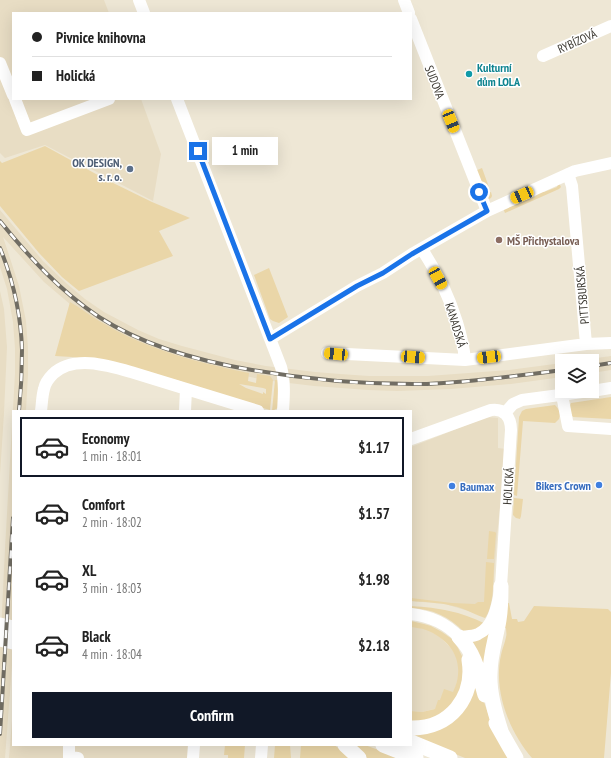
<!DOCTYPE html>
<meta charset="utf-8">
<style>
:root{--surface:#fff;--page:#f2f2f2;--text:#222;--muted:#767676;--line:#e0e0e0;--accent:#111827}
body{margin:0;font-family:"PT Sans Narrow",sans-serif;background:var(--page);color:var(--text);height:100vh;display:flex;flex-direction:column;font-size:15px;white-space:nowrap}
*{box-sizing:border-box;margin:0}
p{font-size:13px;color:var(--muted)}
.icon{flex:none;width:22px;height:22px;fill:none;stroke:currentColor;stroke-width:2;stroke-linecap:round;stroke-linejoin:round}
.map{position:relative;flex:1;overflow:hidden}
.sheet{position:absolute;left:12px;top:410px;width:400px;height:336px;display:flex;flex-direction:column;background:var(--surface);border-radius:0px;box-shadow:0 4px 16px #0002}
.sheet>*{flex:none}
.top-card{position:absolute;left:12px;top:12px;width:400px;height:88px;border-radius:0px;box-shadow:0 4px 16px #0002;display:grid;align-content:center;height:88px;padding:0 20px;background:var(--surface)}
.buttons{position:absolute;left:555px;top:354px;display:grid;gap:8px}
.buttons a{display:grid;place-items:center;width:44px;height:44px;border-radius:0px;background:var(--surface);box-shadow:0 4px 16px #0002;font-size:20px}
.end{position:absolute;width:18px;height:18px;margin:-9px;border:5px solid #1a73e8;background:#fff;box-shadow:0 0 0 2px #fff}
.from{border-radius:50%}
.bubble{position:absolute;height:28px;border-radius:0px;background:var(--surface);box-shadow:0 4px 16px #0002;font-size:13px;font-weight:700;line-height:28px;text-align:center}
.car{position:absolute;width:12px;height:24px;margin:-12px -6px;border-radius:5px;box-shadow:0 0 3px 1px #0007;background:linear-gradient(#f5c518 24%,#345 0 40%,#f5c518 0 76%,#345 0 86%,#f5c518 0)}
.top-card b{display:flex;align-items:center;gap:14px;height:38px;font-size:15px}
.top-card b+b{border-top:1px solid var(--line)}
.top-card i{width:10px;height:10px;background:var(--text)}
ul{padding:7px 0 0;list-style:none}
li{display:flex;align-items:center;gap:12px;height:60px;margin:0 8px 6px;padding:0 12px;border:2px solid transparent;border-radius:0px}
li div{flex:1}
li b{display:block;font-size:15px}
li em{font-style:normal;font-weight:700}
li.selected{border-color:var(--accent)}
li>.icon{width:36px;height:36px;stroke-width:1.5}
.cta{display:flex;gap:8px;margin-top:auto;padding:8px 20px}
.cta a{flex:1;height:46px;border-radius:0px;background:var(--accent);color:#fff;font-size:16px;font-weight:700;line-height:46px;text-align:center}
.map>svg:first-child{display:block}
</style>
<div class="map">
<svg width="611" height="758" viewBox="0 0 611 758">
<rect width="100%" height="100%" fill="#eee7d5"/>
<!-- built -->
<path fill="#e8ddc4" d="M0,0H104L109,13H13V99H141L161,154L153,201L45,145L5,158L0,153Z
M0,210L43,261L66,283L85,299L104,312L138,330L159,339L182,346L235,360L266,366L315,372L340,374L369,376H428L509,370L562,363V377L511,384L451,389L397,391L368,390L314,386L264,380L232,373L154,352L77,310L44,282L3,237L8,252L19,286L26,321L28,348V374L26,411H13V652L5,758H0V653L5,548L15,374V348L13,322L7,289L0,267Z
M0,291L4,309L7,347L4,413L0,475Z
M611,356V370L592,373V361H575Z
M487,417L498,418V448L506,449L497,536L492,603L487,618L475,613L445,604L411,601V447Z
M411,626L426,629L440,637L452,649L456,656L459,664V673L455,690L451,696L435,709L430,710L422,712L411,711Z
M13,708V745H194L193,758H9Z"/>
<!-- green -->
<path fill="#ead6a8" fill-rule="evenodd" d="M45,146L105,179L152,202L190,218L159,231L173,256L79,291L62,277L39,253L0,206V161L2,163Z
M482,168L490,190L487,191L488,193L491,192L492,196L491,198L487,200L475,171Z
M559,183L561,187L559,189L505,213L503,208L510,205L513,206L536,196L538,193L542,192H544L557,187L558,184Z
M269,268L288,317L279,323L273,321L270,319L254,275Z
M70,302C81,308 90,316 101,322C111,328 121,333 131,338C169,355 209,365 249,373L248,381L256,383L257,374L270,376L273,380L270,410L209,393L180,381L111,363L90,360L72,357L55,356ZM239,384L263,388L266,389V394L263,392V394L246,388Z
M275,380H278V408L272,411Z
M611,397V419L573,417C570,414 569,407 571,403Z
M555,405C559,409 561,413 559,419L555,423L523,421L517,496L514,495L519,417L522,411L526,409Z
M514,498L523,499L521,516L520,519L516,518L513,515Z
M489,531L495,532L496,533L494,559H487Z
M486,562L494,563V567C493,582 494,606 485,618C476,615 467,610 458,607C443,603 427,602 411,601V598L452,603L475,604L478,602H484Z
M507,603H509L512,619H517L518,622L524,621L534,606L608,609L611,612V673L604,758H532C509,731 493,691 501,655C502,649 505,643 506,637C507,634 506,631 506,628H505Z
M411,606C440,608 459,611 486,624L482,629L464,632C449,616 432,609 411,608Z
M411,621L424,624L431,626L442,632L452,639L458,648L463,658L465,678L456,700L436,718L411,723V711L422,712L435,709L438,700H440L444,689L453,692C466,665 454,641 426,630C421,628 416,628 411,627Z
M491,627L486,670L471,639Z
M477,682L492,725L510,758H465L411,736L418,733Z
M225,745H245L244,758H228V755H224Z
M275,745H290L291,758H274Z
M301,745H334L353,758H300Z
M353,745H365L400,758H367Z"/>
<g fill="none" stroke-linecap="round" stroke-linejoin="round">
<!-- minor -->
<path stroke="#fff" stroke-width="12" d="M139,0L144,13
M404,0L409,13
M411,19L487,211
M543,56L611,26
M0,63L13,95
M15,99L27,130L109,99
M177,99L281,367C285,381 284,396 283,411
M568,174L572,186L586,344
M422,249C429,261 437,273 443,286C453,307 463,337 465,360
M270,339L357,286L383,273L412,254L487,211L575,171L611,163
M327,353L465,360L586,344L611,343
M592,391L611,388
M562,395L568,426L611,429
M41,411C42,404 42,396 44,389C45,383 49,378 53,374C73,355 107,365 131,372L258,411
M185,411L186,389
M505,413L513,404L522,400L590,391
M411,439L491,410C504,408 511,417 511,430L501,586C498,601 495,627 478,634C473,637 465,636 459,637C446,623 429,616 411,614
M69,745V757L78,758
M193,758L194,745
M261,758L262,745"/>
<!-- major -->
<path stroke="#fff" stroke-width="15" d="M501,586C501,597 501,608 499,620C496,638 490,655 490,674C489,693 495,713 501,731
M0,625L13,628
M459,637C475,653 479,674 485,695
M0,639L13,642
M496,723L509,746L516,758
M411,728C450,729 475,697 469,660
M411,742L450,758
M345,745L359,758
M383,745L416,758"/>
<defs>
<path id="rail" d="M0,221C29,257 60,291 99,317C144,346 199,361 252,370C310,380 368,385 427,384C472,382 517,376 562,370
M0,248C13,280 21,315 22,350C22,370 21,391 19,411
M592,366L611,363
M0,734L13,518"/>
</defs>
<!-- rail casing -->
<use href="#rail" stroke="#716d63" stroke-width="4"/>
<!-- rail -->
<use href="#rail" stroke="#fff" stroke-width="2.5" stroke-dasharray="8" stroke-linecap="butt"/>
</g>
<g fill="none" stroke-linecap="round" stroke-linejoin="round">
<!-- route -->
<path stroke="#1a73e8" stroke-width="5" d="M198,151L270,339L357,286L383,273L412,254L487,211L479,192"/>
</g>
<!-- markers -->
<circle fill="#0f9aa8" stroke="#fff" stroke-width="1.5" cx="469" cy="74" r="4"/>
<circle fill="#5c6f8a" stroke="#fff" stroke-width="1.5" cx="130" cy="169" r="4"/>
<circle fill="#8d6e63" stroke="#fff" stroke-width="1.5" cx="499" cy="240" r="4"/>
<g fill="#3f7fe0" stroke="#fff" stroke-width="1.5">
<circle cx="599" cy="485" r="4"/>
<circle cx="452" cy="486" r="4"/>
</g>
<g text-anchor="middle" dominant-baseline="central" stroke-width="3" stroke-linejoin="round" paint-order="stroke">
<!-- street labels -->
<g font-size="12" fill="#39362f" stroke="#fff">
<text transform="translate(577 41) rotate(-24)">RYBÍZOVÁ</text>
<text transform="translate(435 82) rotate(69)">SUDOVA</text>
<text transform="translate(582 295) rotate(-95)">PITTSBURSKÁ</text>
<text transform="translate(456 325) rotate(73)">KANADSKÁ</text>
<text transform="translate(508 486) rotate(-86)">HOLICKÁ</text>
</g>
<!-- culture labels -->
<g font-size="12" font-weight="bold" fill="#0d838f" stroke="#fff" text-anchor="start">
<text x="477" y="67">Kulturní<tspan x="477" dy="14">dům LOLA</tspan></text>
</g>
<!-- service labels -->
<g font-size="12" font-weight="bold" fill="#4e5e75" stroke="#fff" text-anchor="end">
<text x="122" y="162">OK DESIGN,<tspan x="122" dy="14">s. r. o.</tspan></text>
</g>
<!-- education labels -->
<g font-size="12" font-weight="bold" fill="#785e54" stroke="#fff" text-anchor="start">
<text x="507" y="240">MŠ Přichystalova</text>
</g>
<!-- shop labels -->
<g font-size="12" font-weight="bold" fill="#366cbe" stroke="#fff" text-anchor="end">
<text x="591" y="485">Bikers Crown</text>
<text x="460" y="486" text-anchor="start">Baumax</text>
</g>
</g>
</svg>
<div class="buttons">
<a><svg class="icon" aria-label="layers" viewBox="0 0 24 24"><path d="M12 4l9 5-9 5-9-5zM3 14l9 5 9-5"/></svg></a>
</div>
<i class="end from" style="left:479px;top:192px"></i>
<i class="end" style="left:198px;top:151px"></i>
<div class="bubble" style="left:212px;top:137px;width:66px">1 min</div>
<i class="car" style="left:451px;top:121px;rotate:158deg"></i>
<i class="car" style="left:522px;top:195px;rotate:246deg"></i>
<i class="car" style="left:438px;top:278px;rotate:151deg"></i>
<i class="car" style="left:336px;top:354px;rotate:275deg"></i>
<i class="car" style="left:413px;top:357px;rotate:94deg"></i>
<i class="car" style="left:489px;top:357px;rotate:263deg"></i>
<div class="top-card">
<b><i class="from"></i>Pivnice knihovna</b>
<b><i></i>Holická</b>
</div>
<section class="sheet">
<ul>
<li class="selected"><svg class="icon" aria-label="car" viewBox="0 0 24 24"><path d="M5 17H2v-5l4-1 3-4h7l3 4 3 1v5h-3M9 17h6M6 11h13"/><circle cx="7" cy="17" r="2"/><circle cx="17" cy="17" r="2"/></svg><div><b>Economy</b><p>1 min · 18:01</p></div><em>$1.17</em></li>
<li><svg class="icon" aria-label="car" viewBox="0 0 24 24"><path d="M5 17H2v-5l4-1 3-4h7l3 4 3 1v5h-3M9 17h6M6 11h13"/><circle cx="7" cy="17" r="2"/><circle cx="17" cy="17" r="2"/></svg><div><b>Comfort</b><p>2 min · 18:02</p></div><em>$1.57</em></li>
<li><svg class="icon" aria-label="car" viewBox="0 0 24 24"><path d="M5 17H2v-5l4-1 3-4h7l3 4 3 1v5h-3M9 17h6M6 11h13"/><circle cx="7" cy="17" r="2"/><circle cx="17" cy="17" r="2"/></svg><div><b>XL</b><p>3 min · 18:03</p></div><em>$1.98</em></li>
<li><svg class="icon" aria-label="car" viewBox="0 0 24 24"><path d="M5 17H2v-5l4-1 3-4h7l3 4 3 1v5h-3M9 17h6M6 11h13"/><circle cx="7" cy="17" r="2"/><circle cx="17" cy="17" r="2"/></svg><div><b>Black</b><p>4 min · 18:04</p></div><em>$2.18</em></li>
</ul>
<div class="cta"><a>Confirm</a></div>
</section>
</div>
